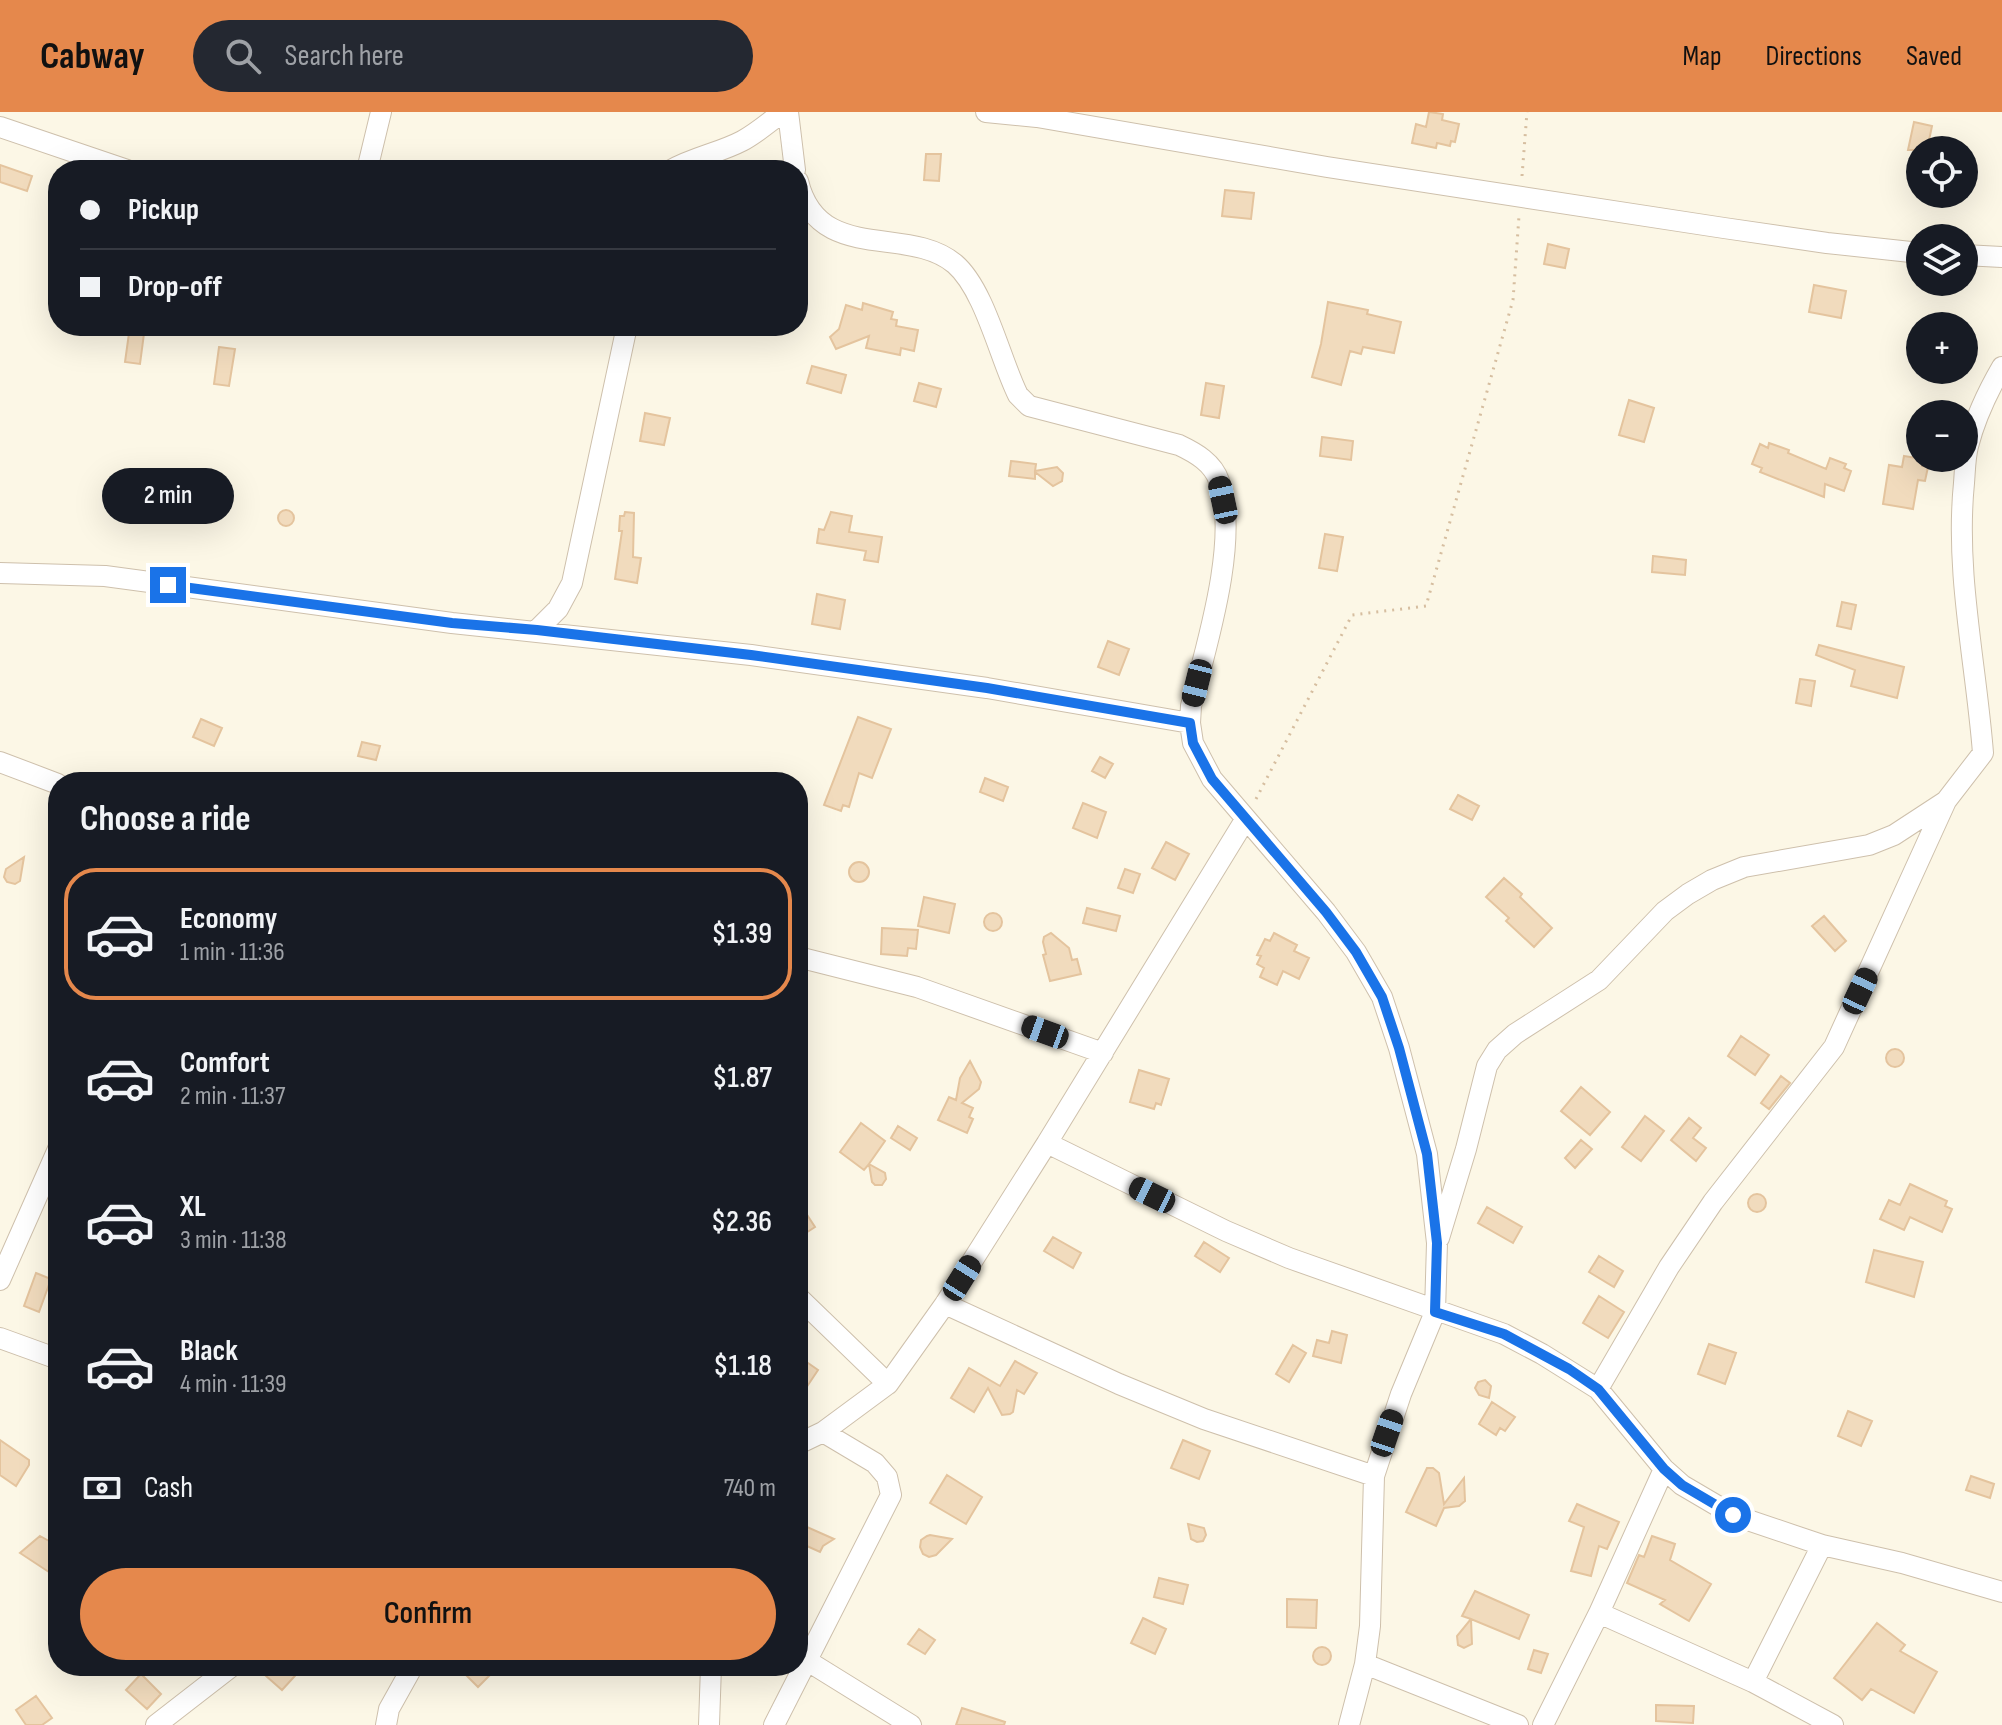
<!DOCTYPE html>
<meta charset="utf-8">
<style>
:root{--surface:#171b24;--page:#242831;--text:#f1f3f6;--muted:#9ea1a6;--line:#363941;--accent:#e5884c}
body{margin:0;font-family:"Sofia Sans Condensed",sans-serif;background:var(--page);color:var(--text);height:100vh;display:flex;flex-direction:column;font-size:30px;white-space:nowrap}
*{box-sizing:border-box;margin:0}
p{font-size:26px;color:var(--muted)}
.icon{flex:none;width:44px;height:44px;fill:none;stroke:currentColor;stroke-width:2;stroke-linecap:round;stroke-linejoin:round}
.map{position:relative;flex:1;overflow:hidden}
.details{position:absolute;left:48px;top:660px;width:760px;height:904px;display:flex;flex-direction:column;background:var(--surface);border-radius:32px;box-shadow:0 8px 32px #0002}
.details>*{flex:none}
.banner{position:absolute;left:48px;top:48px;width:760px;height:176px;border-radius:32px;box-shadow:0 8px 32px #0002;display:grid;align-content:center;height:176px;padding:0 32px;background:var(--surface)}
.controls{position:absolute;left:1906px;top:24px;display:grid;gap:16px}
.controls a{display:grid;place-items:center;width:72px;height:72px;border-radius:50%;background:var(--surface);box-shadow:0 8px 32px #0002;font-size:40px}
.end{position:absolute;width:36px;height:36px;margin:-18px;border:10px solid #1a73e8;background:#fff;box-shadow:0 0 0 4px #fff}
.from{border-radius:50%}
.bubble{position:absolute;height:56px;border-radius:28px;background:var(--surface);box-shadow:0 8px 32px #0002;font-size:26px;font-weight:600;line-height:56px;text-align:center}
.car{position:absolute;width:24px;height:48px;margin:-24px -12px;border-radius:10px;box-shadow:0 0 6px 2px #0007;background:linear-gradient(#222 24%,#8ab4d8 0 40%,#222 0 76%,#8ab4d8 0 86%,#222 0)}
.banner b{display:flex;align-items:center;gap:28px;height:76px;font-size:30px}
.banner b+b{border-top:2px solid var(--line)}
.banner i{width:20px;height:20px;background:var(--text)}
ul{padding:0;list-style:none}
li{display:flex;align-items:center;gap:24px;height:132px;margin:0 16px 12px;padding:0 16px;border:4px solid transparent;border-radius:32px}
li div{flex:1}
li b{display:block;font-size:30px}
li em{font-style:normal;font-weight:600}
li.active{border-color:var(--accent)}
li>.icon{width:72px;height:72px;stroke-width:1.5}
h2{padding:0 32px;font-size:36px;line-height:96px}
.pay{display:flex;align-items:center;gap:20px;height:88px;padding:0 32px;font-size:30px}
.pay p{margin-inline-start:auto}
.action{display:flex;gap:16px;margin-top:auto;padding:16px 32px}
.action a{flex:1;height:92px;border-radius:48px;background:var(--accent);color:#111;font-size:32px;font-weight:600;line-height:92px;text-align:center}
header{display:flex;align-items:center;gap:48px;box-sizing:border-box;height:112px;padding:0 40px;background:var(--accent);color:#111}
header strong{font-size:38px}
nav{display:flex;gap:44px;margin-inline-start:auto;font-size:28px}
.search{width:560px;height:72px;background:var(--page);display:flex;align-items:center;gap:20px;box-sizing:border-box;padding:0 28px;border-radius:44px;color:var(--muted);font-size:30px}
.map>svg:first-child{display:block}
</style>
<header>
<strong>Cabway</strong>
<div class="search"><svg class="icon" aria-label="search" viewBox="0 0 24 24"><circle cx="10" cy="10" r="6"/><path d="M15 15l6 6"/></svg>Search here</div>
<nav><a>Map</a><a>Directions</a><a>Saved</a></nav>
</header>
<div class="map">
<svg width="2002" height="1613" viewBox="0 0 2002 1613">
<rect width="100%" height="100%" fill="#fcf7e6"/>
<!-- building -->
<path fill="#f1dbbd" stroke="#e4c49e" stroke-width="2" d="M1429,0L1443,2L1442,8L1459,12L1455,30L1451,29L1450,34L1437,31L1436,36L1412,31L1416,12L1426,15Z
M1914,10L1932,14L1927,38H1908Z
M926,42H941L939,69L924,68Z
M0,53L32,64L27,79L0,70Z
M1225,78L1254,81L1251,107L1222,104Z
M1548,132L1569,137L1565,156L1544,152Z
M1814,173L1846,179L1841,206L1809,200Z
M1328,190L1368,198L1367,202L1401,210L1394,241L1363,235L1361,242L1350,239L1341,273L1312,265L1321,232Z
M863,191L893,200L891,207L897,208L896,214L918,218L914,239L901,236L900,243L866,236L869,224L836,237L830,225L839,217L846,193L862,198Z
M130,214H145L140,252L125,250Z
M219,235L235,237L229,274L214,272Z
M812,254L846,263L841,281L807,271Z
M919,271L941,277L936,295L914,289Z
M1206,271L1224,274L1219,306L1201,303Z
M1629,288L1654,296L1644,330L1619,323Z
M645,301L670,306L664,333L640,329Z
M1322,325L1353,329L1351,348L1320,344Z
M1769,331L1789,338L1788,341L1826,357L1830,346L1846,352L1844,356L1851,359L1844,379L1825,372L1824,385L1760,360L1762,356L1752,352L1760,332L1768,336Z
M1904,344L1923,347L1922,354L1928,355L1925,369L1918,368L1913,397L1883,392L1889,353L1902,355Z
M1011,349L1036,352L1035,359L1057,355L1063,361L1062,369L1053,374L1035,360V367L1009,364Z
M278 406a8 8 0 1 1 16 0a8 8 0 1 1-16 0Z
M625,400L634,401L633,445L641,446L637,471L615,467L622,419H619L620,404H624Z
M831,400L852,404L849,420L882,425L878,450L864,448L866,439L817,431L819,417L824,418Z
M1325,422L1343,425L1337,459L1319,456Z
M1653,444L1686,448L1685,463L1652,460Z
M817,482L845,488L840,517L812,512Z
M1842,490L1856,493L1851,517L1837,514Z
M1108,529L1129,537L1119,563L1098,555Z
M1819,533L1904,555L1897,586L1851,574L1855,558L1816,543Z
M1800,567L1815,569L1811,594L1796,591Z
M858,605L891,617L872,666L859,661L849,695L843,693L841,699L824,693Z
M201,607L222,616L214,634L193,625Z
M362,630L380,634L376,648L358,644Z
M1100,645L1113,652L1105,666L1092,659Z
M985,666L1008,675L1003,689L980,680Z
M1458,683L1479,694L1472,708L1450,697Z
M1083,691L1106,700L1097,726L1073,716Z
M1166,730L1189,742L1175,768L1152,756Z
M24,745L20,769L15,772L7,770L4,765L6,757Z
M849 760a10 10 0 1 1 20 0a10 10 0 1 1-20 0Z
M1125,757L1140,762L1133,781L1118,776Z
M1504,766L1522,782L1520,785L1552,816L1534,835L1506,809L1509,806L1486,785Z
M924,785L955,792L949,821L918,814Z
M1087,796L1120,804L1116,819L1083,811Z
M984 810a9 9 0 1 1 18 0a9 9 0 1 1-18 0Z
M1824,804L1846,829L1835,839L1812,814Z
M882,816L918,818L916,837L908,836L907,844L881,842Z
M1051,821L1069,836L1072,848L1077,847L1081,862L1050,869L1043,843L1046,842L1043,830L1044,825Z
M1274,821L1297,833L1294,839L1309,846L1299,867L1283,859L1277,873L1260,865L1264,856L1257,852L1261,844L1257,843L1265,827L1270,829Z
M1741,924L1769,943L1755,963L1728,944Z
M1886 946a9 9 0 1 1 18 0a9 9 0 1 1-18 0Z
M970,949L981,970L979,977L962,991L973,996L969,1005L973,1007L967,1021L938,1008L949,985L956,988L960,966Z
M1139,958L1169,967L1161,993L1156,991L1154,997L1130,990Z
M1781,964L1790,971L1769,997L1761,991Z
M1581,975L1610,1000L1590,1023L1561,999Z
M1645,1004L1664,1019L1641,1049L1622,1035Z
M1689,1006L1701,1016L1693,1026L1706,1036L1696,1049L1671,1028Z
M861,1011L885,1029L869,1052L885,1061L886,1067L882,1073H875L872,1070L869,1052L864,1058L840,1040Z
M898,1014L917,1026L910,1038L891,1026Z
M1581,1028L1592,1037L1575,1056L1565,1046Z
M1910,1072L1947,1089L1945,1094L1952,1097L1942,1120L1910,1105L1904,1118L1880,1107L1889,1088L1900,1093Z
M1748 1091a9 9 0 1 1 18 0a9 9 0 1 1-18 0Z
M798,1089L815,1115L798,1126Z
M1487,1095L1522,1115L1513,1131L1478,1111Z
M1053,1125L1081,1141L1073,1156L1044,1139Z
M1204,1130L1229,1146L1220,1160L1195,1144Z
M1874,1138L1923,1150L1914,1185L1866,1170Z
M1599,1144L1623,1159L1614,1175L1589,1160Z
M36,1161L51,1167L39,1200L24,1194Z
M1599,1184L1624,1200L1608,1226L1583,1211Z
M1332,1219L1347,1223L1341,1251L1313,1244L1317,1228L1329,1231Z
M1709,1232L1736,1241L1725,1272L1698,1262Z
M1293,1233L1306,1241L1289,1270L1276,1262Z
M798,1244L818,1258L798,1288Z
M1015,1249L1037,1261L1024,1282L1017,1278L1013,1300L1010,1302L1002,1303L988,1276L974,1300L951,1286L969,1256L1000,1274Z
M1485,1268L1491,1274L1489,1286L1479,1283L1475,1276L1478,1270Z
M1492,1290L1515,1305L1505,1319L1500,1316L1496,1323L1479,1312Z
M1848,1299L1872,1309L1861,1334L1838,1324Z
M0,1328L29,1348V1353L16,1374L0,1363Z
M1183,1328L1210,1339L1199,1367L1171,1356Z
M1427,1356H1433L1439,1361L1444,1392L1464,1366L1465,1389L1459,1394L1444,1396L1436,1414L1406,1400Z
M947,1363L982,1385L966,1412L930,1391Z
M1971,1364L1994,1372L1990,1386L1966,1378Z
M1577,1392L1619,1410L1607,1437L1599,1434L1591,1464L1571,1459L1584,1415L1569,1409Z
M798,1411L834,1427L823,1434L820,1440L798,1430Z
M1188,1412L1204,1416L1206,1423L1203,1429L1197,1430L1191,1427Z
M40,1424L58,1434V1466L20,1441Z
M927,1424L930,1423L952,1427L936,1443L929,1445L923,1442L920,1435L921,1428Z
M1652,1424L1675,1432L1670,1448L1711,1472L1689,1509L1660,1492L1665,1488L1627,1471L1639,1443L1644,1445Z
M1159,1466L1188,1473L1183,1492L1154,1485Z
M1475,1479L1529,1503L1519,1527L1471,1507L1472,1532L1464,1536L1458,1533L1457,1524L1471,1507L1462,1504Z
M1287,1487L1317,1488L1316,1516L1287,1515Z
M1143,1506L1166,1517L1155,1542L1131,1531Z
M1877,1511L1905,1533L1900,1539L1937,1560L1914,1601L1871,1577L1862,1588L1834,1566Z
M919,1517L935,1528L925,1542L908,1532Z
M1313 1544a9 9 0 1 1 18 0a9 9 0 1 1-18 0Z
M1534,1538L1548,1542L1541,1561L1528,1557Z
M275,1554H304L282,1578L266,1564Z
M457,1554H499L478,1575Z
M141,1562L161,1582L147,1597L126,1578Z
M36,1584L52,1606L42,1613H26L16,1598Z
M1656,1593L1694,1594L1693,1611L1656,1609Z
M962,1596L1005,1610L1004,1613H956Z"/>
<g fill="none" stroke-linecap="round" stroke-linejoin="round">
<defs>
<path id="minor" d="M788,0L795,58
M986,0L1037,5L1327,55L1724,116L1827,131L1920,141
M0,15L127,58
M367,58L381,0
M671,58C694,45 719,41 742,29C757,21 769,10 783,0
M798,69C818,153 908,112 955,152C985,178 1000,247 1018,283L1029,294L1179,333C1196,341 1213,351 1219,369C1240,427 1206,535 1191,594L1190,611L1193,631L1212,667L1326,800L1356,840L1382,885L1399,936L1427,1042L1437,1131L1435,1200L1401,1282L1374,1364L1370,1514L1365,1552L1349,1613
M1964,143L2002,145
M0,461L105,464L452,511L751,543L987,576L1190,611
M537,518L558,497L572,471L627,214
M0,650L58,672
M798,845L917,875L1103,941
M1047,1031L1245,708
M1439,1126L1466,1037L1487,954L1497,938L1515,922L1599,868L1665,799L1688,782L1712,768L1744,755L1869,733L1894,723L1946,689L1983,641C1976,551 1955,461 1964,371C1965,359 1965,346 1968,334C1975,307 1988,279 2002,255
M0,1168L58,1037
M798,1185L888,1272
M945,1192L1119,1272L1204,1307L1374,1364
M0,1226L58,1247
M1598,1277L1669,1155L1713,1090L1834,935L1946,689
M798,1332L823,1320L888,1272L945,1192L1047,1031L1226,1119L1289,1146L1504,1222L1542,1242L1598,1277L1664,1357L1682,1373L1733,1403L1822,1433L1902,1451L2002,1480
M1599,1501L1664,1357
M806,1548L911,1613
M1365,1552L1518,1613
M1753,1570L1822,1433
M156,1613L232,1554
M386,1613L389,1597L413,1554
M709,1613L711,1554
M774,1613L891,1383L887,1365L875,1351L823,1320
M1543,1613L1599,1501L1753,1570L1833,1613"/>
</defs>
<!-- minor casing -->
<use href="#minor" stroke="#cec0ac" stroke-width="22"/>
<!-- path -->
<path stroke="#d6bea0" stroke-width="3" stroke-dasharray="2 6" stroke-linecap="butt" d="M1522,64L1527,0
M1256,687L1352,503L1426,494L1513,188L1519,104"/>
<!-- minor -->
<use href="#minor" stroke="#fff" stroke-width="20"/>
</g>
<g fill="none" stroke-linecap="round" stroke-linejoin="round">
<!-- route -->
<path stroke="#1a73e8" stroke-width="10" d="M168,473L452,511L537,518L751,543L987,576L1190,611L1193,631L1212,667L1326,800L1356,840L1382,885L1399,936L1427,1042L1437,1131L1435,1200L1504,1222L1569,1257L1598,1277L1664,1357L1682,1373L1733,1403"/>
</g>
</svg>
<div class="controls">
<a><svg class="icon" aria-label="locate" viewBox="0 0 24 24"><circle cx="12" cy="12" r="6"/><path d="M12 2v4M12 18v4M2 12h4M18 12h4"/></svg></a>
<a><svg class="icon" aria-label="layers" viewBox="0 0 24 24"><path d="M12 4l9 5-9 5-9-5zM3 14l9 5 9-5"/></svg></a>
<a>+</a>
<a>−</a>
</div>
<i class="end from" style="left:1733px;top:1403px"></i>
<i class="end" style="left:168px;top:473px"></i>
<div class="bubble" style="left:102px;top:356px;width:132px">2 min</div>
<i class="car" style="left:1223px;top:388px;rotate:348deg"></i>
<i class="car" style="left:1197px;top:571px;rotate:194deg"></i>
<i class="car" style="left:1860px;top:879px;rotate:25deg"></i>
<i class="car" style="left:1045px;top:920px;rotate:290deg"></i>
<i class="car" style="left:1152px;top:1083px;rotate:296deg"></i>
<i class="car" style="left:962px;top:1166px;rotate:32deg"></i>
<i class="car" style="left:1387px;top:1321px;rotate:19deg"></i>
<div class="banner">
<b><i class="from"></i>Pickup</b>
<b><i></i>Drop-off</b>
</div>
<section class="details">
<h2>Choose a ride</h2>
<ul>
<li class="active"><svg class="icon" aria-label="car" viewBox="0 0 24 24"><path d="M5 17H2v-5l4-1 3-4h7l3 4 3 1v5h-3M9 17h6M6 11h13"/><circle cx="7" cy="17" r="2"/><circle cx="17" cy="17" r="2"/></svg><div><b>Economy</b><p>1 min · 11:36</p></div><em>$1.39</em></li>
<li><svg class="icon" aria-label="car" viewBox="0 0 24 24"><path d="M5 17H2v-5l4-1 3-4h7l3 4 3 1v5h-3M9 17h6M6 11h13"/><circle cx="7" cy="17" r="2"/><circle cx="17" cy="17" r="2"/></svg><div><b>Comfort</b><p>2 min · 11:37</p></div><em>$1.87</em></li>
<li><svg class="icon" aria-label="car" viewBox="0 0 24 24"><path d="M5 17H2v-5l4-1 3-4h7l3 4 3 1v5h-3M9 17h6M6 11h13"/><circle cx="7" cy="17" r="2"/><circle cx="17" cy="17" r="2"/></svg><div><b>XL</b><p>3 min · 11:38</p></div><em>$2.36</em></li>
<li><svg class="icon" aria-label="car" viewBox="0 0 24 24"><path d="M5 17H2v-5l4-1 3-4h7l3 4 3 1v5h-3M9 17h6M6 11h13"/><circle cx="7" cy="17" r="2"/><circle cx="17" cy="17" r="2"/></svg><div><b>Black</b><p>4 min · 11:39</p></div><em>$1.18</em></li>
</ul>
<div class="pay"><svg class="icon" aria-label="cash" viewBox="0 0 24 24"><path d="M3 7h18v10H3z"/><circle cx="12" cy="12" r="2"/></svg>Cash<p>740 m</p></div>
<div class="action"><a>Confirm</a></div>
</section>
</div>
